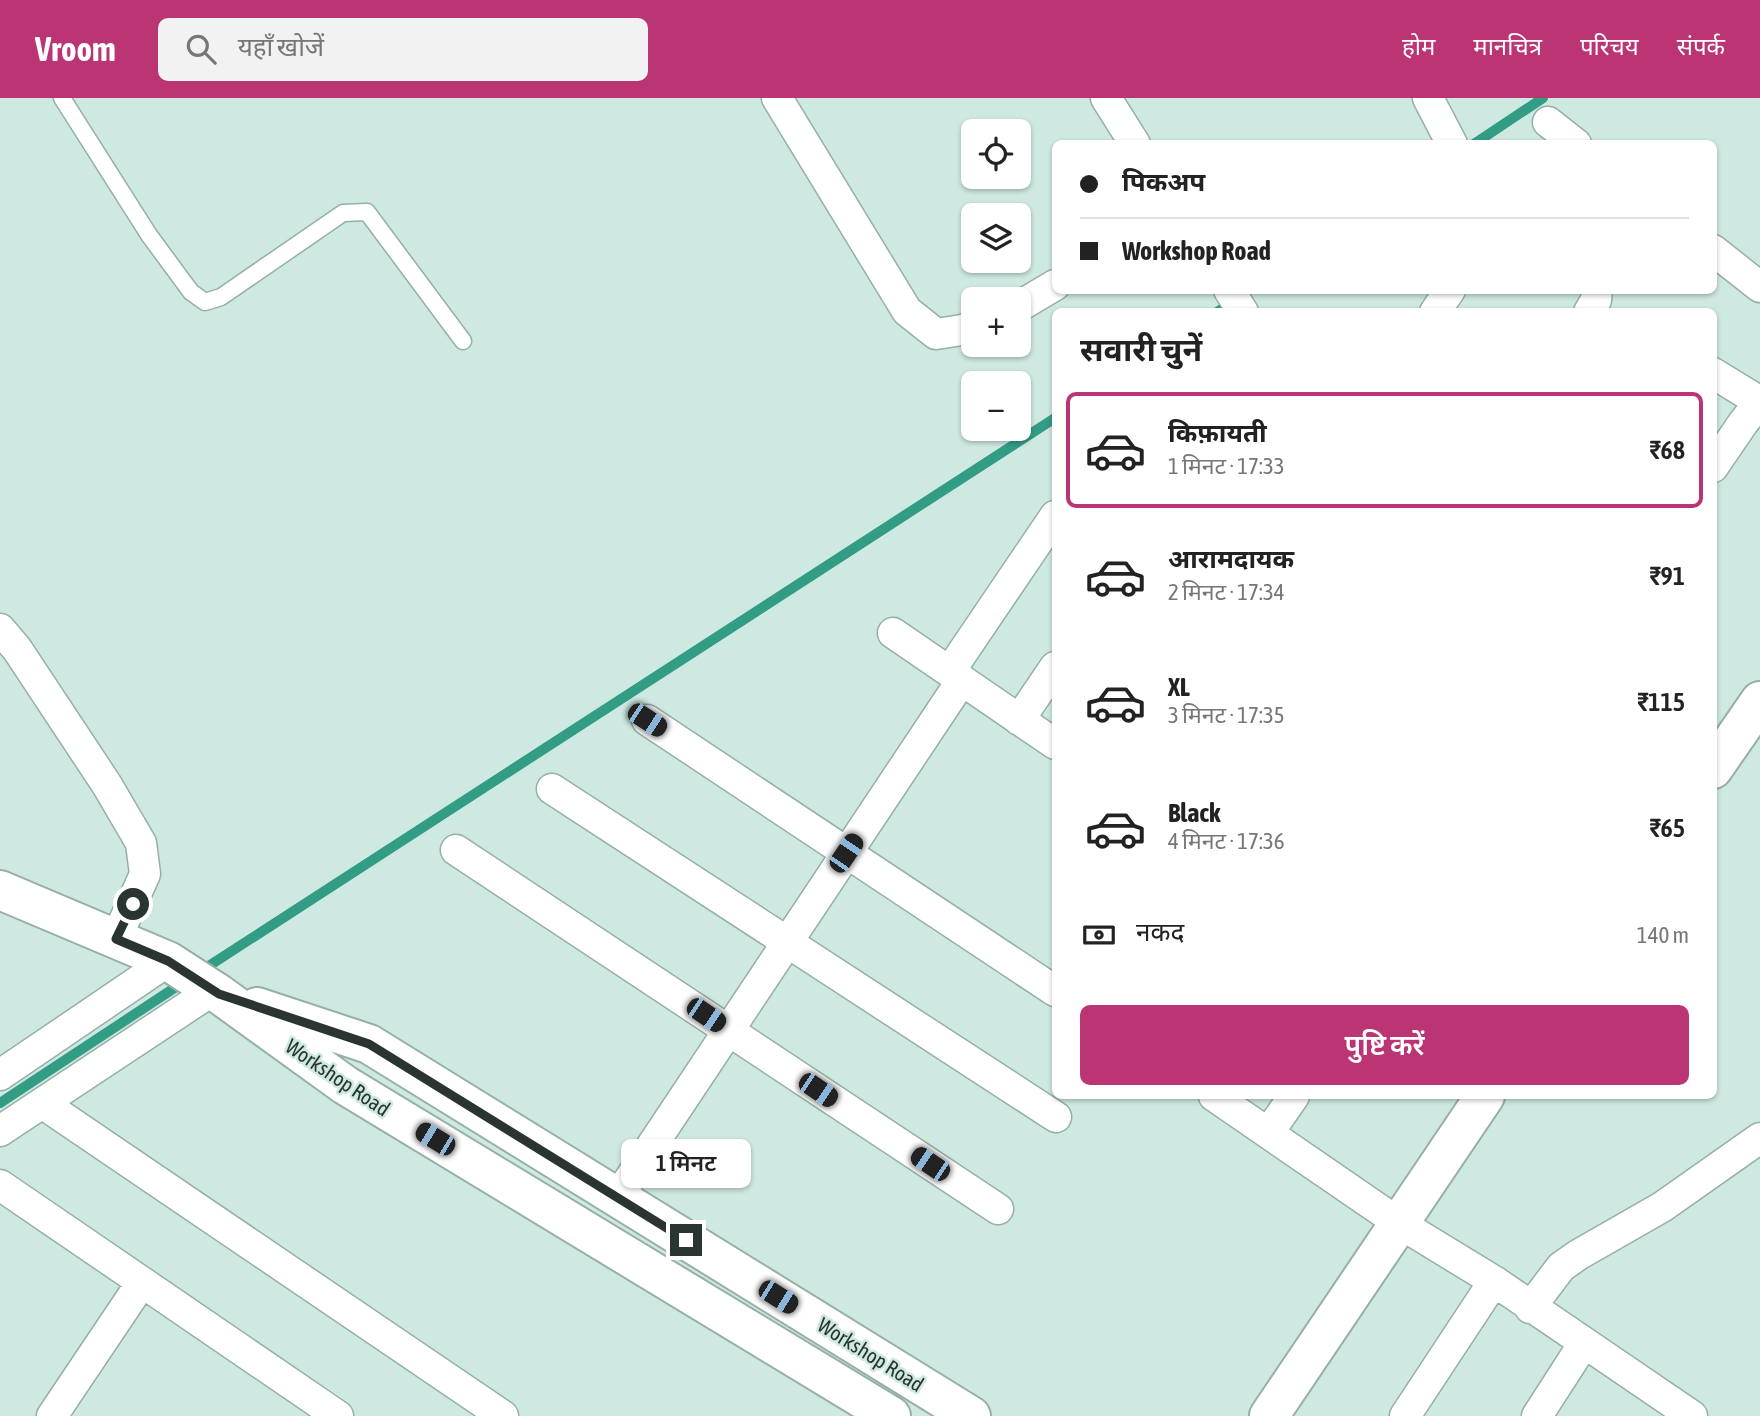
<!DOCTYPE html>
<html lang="hi">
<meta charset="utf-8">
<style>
:root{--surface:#fff;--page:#f2f2f2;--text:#222;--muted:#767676;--line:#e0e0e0;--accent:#bb3474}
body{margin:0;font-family:"Asap Condensed","Noto Sans Devanagari",sans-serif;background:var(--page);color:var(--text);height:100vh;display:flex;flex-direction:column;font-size:26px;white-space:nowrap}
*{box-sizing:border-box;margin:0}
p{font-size:23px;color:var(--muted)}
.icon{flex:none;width:38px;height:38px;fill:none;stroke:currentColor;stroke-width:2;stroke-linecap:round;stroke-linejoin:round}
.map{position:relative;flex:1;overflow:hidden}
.panel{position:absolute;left:1052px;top:210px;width:665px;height:791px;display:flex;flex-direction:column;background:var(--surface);border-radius:10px;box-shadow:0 2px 5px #0004}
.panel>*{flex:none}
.banner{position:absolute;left:1052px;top:42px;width:665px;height:154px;border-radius:10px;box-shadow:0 2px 5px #0004;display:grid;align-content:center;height:154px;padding:0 28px;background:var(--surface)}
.fabs{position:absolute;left:961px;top:21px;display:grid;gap:14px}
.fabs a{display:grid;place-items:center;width:70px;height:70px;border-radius:10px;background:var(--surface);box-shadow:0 2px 5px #0004;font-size:35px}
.end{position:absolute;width:32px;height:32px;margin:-16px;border:9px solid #2a3532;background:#fff;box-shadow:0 0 0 4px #fff}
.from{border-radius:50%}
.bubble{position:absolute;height:49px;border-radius:10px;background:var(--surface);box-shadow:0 2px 5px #0004;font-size:23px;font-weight:600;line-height:49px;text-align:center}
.car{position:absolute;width:21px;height:42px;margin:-21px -10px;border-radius:9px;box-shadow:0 0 5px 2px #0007;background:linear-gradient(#222 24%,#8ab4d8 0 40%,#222 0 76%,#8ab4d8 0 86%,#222 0)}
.banner b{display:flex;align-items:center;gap:24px;height:66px;font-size:26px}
.banner b+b{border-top:2px solid var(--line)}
.banner i{width:18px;height:18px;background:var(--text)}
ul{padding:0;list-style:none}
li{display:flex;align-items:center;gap:21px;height:116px;margin:0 14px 10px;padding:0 14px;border:4px solid transparent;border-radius:10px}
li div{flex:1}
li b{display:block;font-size:26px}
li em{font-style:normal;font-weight:600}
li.selected{border-color:var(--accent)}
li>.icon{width:63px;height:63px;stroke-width:1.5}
h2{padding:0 28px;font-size:32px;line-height:84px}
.pay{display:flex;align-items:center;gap:18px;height:77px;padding:0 28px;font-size:26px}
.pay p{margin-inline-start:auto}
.cta{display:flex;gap:14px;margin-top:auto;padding:14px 28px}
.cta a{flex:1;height:80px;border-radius:10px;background:var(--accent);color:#fff;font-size:28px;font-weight:600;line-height:80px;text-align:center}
header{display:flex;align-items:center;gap:42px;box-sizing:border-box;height:98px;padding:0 35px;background:var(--accent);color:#fff}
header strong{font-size:33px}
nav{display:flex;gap:38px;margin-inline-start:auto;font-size:24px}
.search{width:490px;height:63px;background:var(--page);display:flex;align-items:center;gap:18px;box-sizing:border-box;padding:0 24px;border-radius:10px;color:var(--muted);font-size:26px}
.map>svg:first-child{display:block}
</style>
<header>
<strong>Vroom</strong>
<div class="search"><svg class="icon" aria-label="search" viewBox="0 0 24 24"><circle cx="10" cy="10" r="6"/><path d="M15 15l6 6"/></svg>यहाँ खोजें</div>
<nav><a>होम</a><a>मानचित्र</a><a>परिचय</a><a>संपर्क</a></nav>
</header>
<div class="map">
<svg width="1760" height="1318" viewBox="0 0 1760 1318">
<rect width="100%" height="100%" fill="#cee9e1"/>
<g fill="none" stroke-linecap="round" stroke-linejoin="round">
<!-- stream -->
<path stroke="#339c85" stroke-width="10" d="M1474,46L1543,0
M1217,214L1249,192
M201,873L1055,320
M0,1005L185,883"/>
<defs>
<path id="lane" d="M62,0L149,137L191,194L205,204L221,199L343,115L367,114L463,243"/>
<path id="street" d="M777,0L907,213L936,236L962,232L973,228
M1106,0L1135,46
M1428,0L1452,46
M1548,24L1576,46
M1713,152L1760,189
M1229,192L1243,214
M1018,209L1055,187
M1435,214L1450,192
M1589,214L1596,202L1597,192
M1713,275L1760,304L1743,325L1713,369
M0,531L17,551L107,687L141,745L145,776L116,841
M893,535L1055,646
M950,573L1055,418
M647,622L1055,893
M1019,622L1055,569
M552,691L1056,1019
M456,752L998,1111
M0,977L168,863
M1214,998L1399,1125L1494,1183L1692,1318
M42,1005L503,1318
M0,1033L213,892
M1269,1034L1294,998
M0,1087L338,1318
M617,1100L962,582
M1530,1210L1561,1169L1578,1157L1662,1109L1760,1040
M52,1318L142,1184
M1405,1318L1494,1183
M1537,1318L1584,1245"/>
<path id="secondary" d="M1713,671L1760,603
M0,792L168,863L219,896L345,987L891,1318
M257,909L369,946L971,1318
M1269,1318L1485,998"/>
</defs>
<!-- lane casing -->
<use href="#lane" stroke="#96afa8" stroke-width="19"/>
<!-- street casing -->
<use href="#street" stroke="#96afa8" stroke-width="33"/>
<!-- secondary casing -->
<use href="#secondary" stroke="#96afa8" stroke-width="42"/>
<!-- lane -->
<use href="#lane" stroke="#fff" stroke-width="16"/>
<!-- street -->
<use href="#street" stroke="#fff" stroke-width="30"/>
<!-- secondary -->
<use href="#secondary" stroke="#fff" stroke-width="38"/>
</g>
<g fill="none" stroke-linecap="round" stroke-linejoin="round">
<!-- route -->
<path stroke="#2a3532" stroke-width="9" d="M133,806L116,841L168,863L219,896L369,946L686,1142"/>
</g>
<g text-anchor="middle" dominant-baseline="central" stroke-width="5" stroke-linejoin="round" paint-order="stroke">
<!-- street labels -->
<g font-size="21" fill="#2a3532" stroke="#cee9e1">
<text transform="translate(338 979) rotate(34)">Workshop Road</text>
<text transform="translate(871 1256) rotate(32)">Workshop Road</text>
</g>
</g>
</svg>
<div class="fabs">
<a><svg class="icon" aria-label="locate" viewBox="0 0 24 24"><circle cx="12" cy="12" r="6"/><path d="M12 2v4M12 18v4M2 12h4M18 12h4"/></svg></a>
<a><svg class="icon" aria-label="layers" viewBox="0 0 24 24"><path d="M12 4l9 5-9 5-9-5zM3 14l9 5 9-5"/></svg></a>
<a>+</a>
<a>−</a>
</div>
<i class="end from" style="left:133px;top:806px"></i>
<i class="end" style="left:686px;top:1142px"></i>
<div class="bubble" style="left:621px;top:1041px;width:130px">1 मिनट</div>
<i class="car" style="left:647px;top:622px;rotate:123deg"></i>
<i class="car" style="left:846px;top:755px;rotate:34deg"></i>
<i class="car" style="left:706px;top:917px;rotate:124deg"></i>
<i class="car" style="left:818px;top:992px;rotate:124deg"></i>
<i class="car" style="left:435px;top:1041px;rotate:301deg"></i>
<i class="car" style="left:930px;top:1066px;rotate:304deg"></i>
<i class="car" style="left:778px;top:1199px;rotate:122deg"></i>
<div class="banner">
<b><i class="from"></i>पिकअप</b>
<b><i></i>Workshop Road</b>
</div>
<section class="panel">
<h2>सवारी चुनें</h2>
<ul>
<li class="selected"><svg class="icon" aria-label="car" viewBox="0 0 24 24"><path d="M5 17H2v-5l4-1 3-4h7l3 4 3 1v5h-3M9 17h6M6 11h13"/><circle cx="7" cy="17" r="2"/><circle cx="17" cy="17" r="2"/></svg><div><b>किफ़ायती</b><p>1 मिनट · 17:33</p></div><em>₹68</em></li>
<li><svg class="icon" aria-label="car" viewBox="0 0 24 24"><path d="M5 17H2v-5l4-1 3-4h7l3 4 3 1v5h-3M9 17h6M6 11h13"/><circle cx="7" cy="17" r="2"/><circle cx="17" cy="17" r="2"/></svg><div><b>आरामदायक</b><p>2 मिनट · 17:34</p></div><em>₹91</em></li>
<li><svg class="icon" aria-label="car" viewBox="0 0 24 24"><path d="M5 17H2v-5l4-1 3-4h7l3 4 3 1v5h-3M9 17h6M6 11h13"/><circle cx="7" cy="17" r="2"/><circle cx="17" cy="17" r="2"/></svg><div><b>XL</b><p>3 मिनट · 17:35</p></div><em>₹115</em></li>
<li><svg class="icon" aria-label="car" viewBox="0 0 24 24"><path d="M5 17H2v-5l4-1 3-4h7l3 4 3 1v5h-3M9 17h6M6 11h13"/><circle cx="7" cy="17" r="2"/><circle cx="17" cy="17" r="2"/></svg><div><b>Black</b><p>4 मिनट · 17:36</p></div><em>₹65</em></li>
</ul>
<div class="pay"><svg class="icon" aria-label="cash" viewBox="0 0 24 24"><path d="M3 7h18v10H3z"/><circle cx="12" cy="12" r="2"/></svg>नकद<p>140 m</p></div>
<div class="cta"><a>पुष्टि करें</a></div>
</section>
</div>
